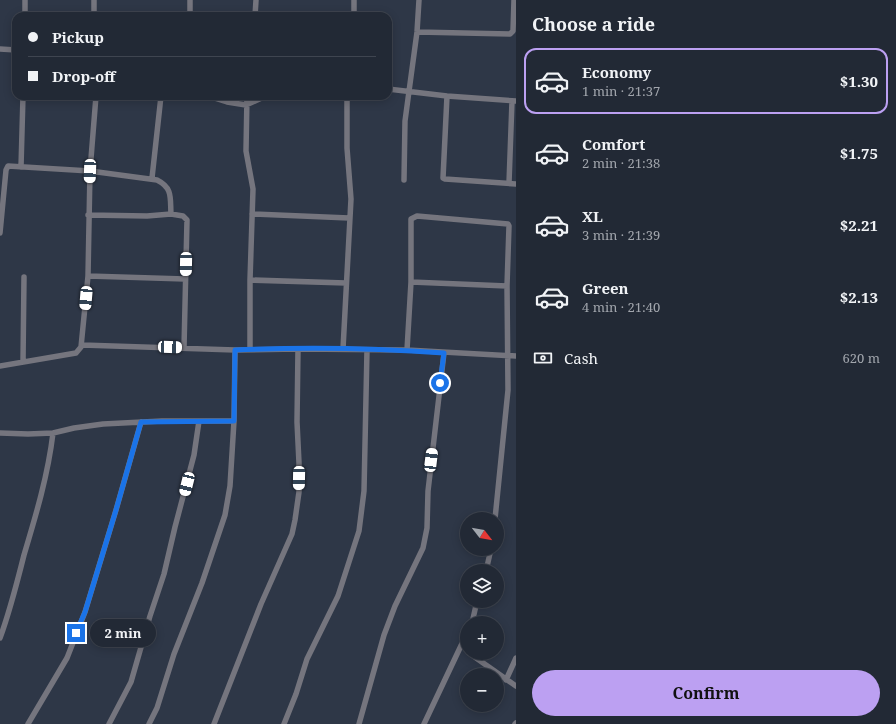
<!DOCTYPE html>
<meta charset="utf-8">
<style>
:root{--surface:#222935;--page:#2a313d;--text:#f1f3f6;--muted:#a2a6ad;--line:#3f4550;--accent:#bca0f2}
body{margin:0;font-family:"Noto Serif",serif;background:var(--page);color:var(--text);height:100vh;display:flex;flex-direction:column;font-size:15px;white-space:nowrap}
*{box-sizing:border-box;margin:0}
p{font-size:13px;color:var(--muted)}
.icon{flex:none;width:22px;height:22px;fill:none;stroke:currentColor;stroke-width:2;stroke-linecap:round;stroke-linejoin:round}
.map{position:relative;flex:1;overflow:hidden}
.sheet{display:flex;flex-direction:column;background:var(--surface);width:380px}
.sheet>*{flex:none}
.top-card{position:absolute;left:12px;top:12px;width:380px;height:88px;border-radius:12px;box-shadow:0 2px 10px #0003,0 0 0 1px var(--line);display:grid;align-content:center;height:88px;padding:0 16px;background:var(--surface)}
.needle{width:26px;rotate:121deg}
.controls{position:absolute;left:460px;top:512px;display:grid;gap:8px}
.controls a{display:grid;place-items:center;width:44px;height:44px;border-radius:50%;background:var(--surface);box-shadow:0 2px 10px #0003,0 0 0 1px var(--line);font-size:20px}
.end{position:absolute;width:18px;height:18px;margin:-9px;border:5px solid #1a73e8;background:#fff;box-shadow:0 0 0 2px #fff}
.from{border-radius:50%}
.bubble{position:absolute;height:28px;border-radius:14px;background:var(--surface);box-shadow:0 2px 10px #0003,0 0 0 1px var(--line);font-size:13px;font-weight:700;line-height:28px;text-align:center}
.car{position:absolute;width:12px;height:24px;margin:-12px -6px;border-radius:5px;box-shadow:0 0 3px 1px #0007;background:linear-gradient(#fff 24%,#345 0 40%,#fff 0 76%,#345 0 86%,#fff 0)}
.top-card b{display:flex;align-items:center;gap:14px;height:38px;font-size:15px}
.top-card b+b{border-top:1px solid var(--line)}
.top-card i{width:10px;height:10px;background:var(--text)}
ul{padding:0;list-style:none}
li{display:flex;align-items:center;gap:12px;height:66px;margin:0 8px 6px;padding:0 8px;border:2px solid transparent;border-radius:12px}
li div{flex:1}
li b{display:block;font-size:15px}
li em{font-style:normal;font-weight:700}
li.on{border-color:var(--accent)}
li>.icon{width:36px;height:36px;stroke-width:1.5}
h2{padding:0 16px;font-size:18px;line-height:48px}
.pay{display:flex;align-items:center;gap:10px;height:44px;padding:0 16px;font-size:15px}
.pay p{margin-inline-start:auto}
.button{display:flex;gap:8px;margin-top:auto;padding:8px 16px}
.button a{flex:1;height:46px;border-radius:24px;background:var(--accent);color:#111;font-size:16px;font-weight:700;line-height:46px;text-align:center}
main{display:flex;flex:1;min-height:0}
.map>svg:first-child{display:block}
</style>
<main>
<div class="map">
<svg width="516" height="724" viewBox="0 0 516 724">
<rect width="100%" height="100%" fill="#2e3747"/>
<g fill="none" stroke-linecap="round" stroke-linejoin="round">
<!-- minor -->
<path stroke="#75757e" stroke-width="5.5" d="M25,16V0
M94,16V0
M190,16V0
M255,16L256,0
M354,16V0
M417,32L510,34L513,31L514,0
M0,49L16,50
M388,89L447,96L516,101
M208,96L227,102L246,105L266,96
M247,96L246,151L253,189L250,280V349
M447,96L443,178L445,179L516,184
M21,167L23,96
M152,178L161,96
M404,180L405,121L417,32L419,0
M509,183L512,101
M252,214L349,218
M88,215L147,216L171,214L183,216L187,220L184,348
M0,233L6,170L8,166L90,171L157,180C173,188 170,198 171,214
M88,276L185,279
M250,280L346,283
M411,282L507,286
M82,345L235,350L298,349L407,350L516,356
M343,349L351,199L347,148V96
M407,350L411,282V219L417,216L508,224L509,226L507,286L508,390L495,519
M23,362L24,277
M0,366L76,353L81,347L88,276L90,171L96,96
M0,433L28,434L53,433L74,428L103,424L162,421H234
M486,571L491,549
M472,623L477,601
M0,638C10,611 17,583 24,555C36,515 48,475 53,433
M469,653L516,686
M506,680L516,658
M28,724L67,658L85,612L116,510L141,422
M109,724L131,682L150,616L164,574L175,527L194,455L199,421
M149,724L157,708L174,654L202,583L225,515L230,486L234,421L235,350
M214,724L261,604L292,534L295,520L299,492V463L297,422L298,349
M284,724L296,694L307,659L338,596L359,531L364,491L367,350
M359,724L384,635L395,606L423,548L427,528L428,491L444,353
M424,724L467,633
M515,724L516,723"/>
</g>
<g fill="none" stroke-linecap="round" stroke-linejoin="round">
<!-- route -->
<path stroke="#1a73e8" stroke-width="5" d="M76,633L85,612L116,510L141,422L234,421L235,350C305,347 375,348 444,353L440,383"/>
</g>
</svg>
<div class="controls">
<a><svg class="needle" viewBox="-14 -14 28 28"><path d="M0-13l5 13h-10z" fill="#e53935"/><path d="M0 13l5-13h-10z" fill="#a2a6ad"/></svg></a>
<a><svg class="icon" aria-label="layers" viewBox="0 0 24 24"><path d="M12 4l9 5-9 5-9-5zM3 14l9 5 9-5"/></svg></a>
<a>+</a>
<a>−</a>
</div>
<i class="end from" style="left:440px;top:383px"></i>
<i class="end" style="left:76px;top:633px"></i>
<div class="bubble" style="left:90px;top:619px;width:66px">2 min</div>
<i class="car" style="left:90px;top:171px;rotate:182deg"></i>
<i class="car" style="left:186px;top:264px;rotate:181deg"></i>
<i class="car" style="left:86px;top:298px;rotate:185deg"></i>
<i class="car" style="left:170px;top:347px;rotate:92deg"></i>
<i class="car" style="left:431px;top:460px;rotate:7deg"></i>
<i class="car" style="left:299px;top:478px;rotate:181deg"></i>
<i class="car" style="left:187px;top:484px;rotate:194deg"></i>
<div class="top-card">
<b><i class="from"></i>Pickup</b>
<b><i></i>Drop-off</b>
</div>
</div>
<section class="sheet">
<h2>Choose a ride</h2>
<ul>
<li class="on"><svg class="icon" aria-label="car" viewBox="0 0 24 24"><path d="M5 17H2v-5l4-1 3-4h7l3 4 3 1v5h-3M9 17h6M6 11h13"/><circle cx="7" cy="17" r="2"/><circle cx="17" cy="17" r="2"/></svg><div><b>Economy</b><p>1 min · 21:37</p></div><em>$1.30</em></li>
<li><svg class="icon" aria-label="car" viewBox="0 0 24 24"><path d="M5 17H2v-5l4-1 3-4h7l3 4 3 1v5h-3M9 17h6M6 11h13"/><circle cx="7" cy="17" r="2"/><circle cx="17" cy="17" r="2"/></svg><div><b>Comfort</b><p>2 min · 21:38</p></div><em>$1.75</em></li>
<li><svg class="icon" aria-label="car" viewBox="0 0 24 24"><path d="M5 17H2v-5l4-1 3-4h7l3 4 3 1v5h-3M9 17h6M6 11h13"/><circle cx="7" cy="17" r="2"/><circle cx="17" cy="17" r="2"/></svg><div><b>XL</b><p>3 min · 21:39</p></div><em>$2.21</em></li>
<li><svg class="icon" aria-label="car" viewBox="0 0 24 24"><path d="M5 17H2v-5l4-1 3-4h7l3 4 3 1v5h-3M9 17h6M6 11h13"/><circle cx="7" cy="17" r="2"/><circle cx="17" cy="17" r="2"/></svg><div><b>Green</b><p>4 min · 21:40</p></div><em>$2.13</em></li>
</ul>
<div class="pay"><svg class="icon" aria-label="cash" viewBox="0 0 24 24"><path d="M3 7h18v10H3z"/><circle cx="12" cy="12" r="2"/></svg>Cash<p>620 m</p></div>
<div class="button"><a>Confirm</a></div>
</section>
</main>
